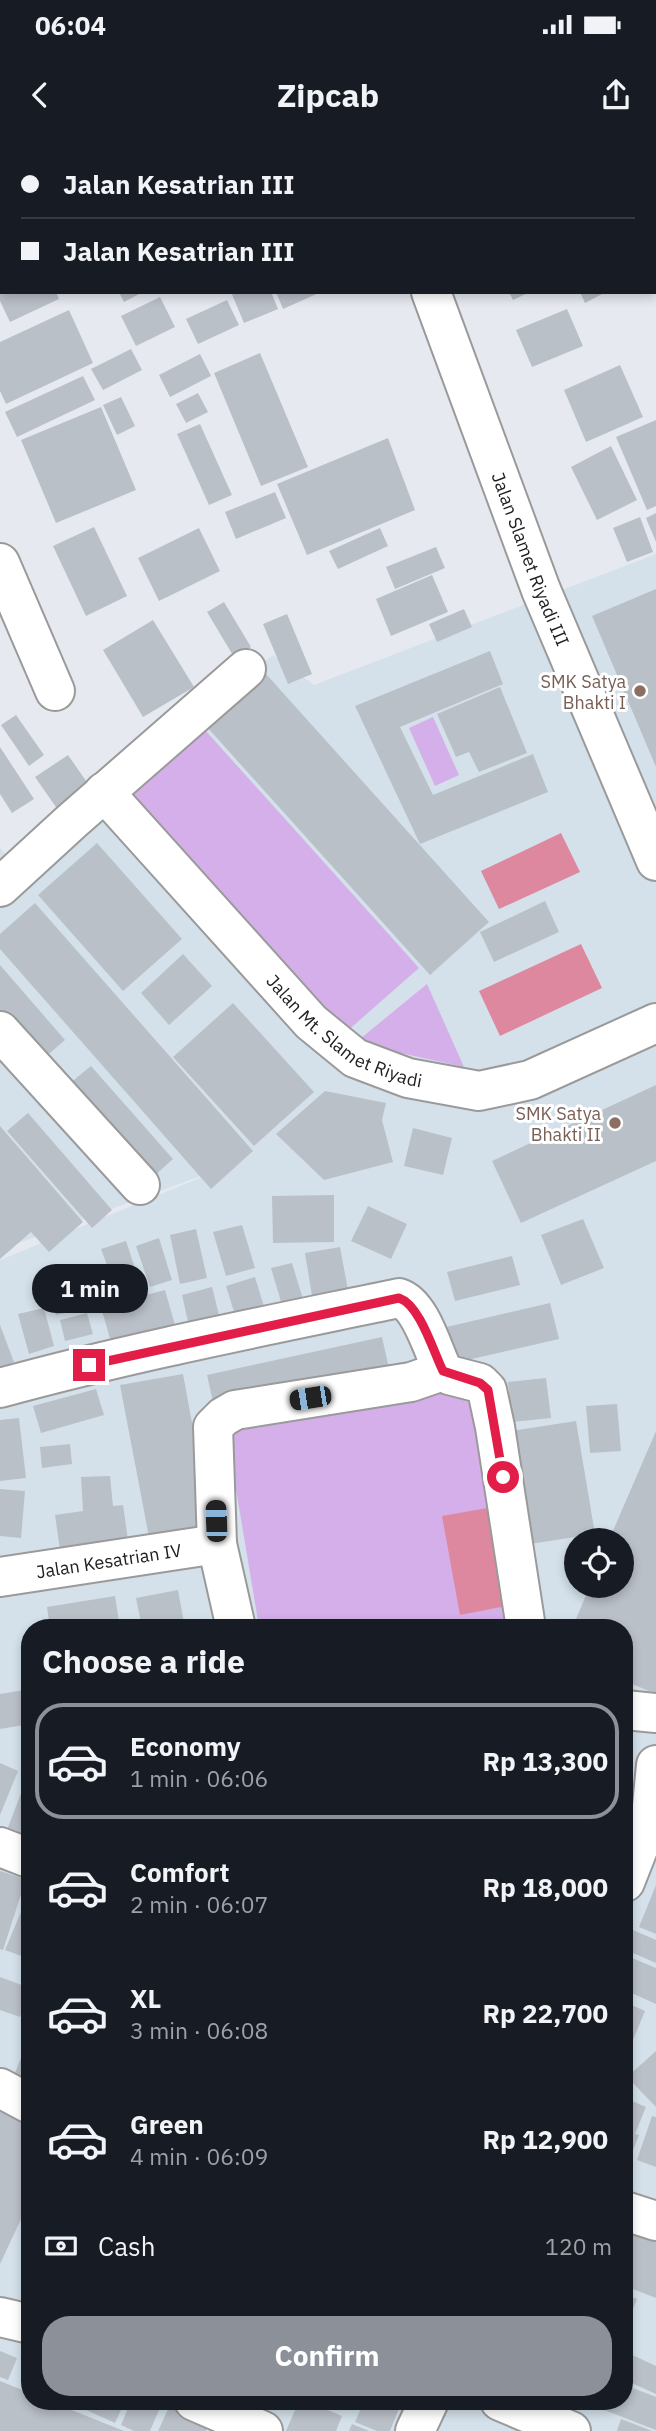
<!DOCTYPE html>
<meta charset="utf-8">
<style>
:root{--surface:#171b24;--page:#242831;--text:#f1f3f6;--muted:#9ea1a6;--line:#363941;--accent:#8c9099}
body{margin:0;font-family:"IBM Plex Sans",sans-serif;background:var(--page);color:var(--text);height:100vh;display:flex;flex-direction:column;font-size:26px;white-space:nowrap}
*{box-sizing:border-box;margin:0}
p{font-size:23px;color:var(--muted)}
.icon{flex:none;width:38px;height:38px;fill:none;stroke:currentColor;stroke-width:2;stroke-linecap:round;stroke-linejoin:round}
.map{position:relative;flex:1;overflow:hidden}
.panel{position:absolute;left:21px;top:1479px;width:612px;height:791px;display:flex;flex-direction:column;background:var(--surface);border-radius:28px;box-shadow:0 4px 10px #0003}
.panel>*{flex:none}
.hud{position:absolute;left:0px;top:0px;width:656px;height:154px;box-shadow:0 4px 10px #0003;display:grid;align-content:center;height:154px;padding:0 21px;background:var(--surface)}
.tools{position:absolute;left:564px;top:1388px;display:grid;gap:14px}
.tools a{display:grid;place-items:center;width:70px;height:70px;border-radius:50%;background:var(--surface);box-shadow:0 4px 10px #0003;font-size:35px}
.end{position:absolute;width:32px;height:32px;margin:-16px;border:9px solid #e11d48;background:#fff;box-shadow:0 0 0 4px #fff}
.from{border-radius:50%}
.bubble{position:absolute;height:49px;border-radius:24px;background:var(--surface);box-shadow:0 4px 10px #0003;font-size:23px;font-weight:700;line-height:49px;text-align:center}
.car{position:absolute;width:21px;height:42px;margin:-21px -10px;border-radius:9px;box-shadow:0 0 5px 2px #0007;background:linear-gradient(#222 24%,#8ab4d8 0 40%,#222 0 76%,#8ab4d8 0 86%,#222 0)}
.hud b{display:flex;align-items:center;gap:24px;height:66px;font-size:26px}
.hud b+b{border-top:2px solid var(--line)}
.hud i{width:18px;height:18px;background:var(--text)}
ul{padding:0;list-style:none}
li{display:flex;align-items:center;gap:21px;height:116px;margin:0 14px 10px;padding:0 7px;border:4px solid transparent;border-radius:28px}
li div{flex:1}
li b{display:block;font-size:26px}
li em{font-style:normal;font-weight:700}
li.selected{border-color:var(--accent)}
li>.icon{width:63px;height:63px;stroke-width:1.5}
h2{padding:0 21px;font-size:32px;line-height:84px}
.pay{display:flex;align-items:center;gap:18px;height:77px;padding:0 21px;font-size:26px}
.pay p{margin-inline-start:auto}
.cta{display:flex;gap:14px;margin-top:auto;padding:14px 21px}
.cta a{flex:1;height:80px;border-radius:28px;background:var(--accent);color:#fff;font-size:28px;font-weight:700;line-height:80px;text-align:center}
.status{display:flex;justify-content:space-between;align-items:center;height:49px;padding:0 35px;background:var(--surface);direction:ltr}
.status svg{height:19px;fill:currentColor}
header{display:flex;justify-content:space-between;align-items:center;height:91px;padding:0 21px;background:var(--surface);font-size:32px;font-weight:700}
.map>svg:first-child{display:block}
</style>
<div class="status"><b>06:04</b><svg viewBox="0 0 49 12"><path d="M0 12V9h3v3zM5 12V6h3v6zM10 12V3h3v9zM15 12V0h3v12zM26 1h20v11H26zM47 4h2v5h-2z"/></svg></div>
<header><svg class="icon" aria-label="back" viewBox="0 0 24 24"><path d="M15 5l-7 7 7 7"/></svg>Zipcab<svg class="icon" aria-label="share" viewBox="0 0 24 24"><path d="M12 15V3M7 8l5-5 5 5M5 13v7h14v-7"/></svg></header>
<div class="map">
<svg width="656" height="2291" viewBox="0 0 656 2291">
<rect width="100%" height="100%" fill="#e7e9f1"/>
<!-- military -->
<path fill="#d4e1ea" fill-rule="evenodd" d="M656,414V2291H0V1120L236,1023L0,1110V708L12,721L273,515L314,545ZM576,1400H621V1446H576ZM30,1488H625V2261H30Z"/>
<!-- grass -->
<path fill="#d4afe9" d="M433,577L459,635L435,646L409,588Z
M204,589L419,828L337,900L122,659Z
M427,844L464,927L355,903Z
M475,1243L515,1487H259L225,1283Z"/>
<!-- pitch -->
<path fill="#dd889e" d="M561,693L580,732L499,769L481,731Z
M581,804L602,848L500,896L479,851Z
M499,1366L517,1464L460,1475L442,1376Z"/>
<!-- building -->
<path fill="#bac0c8" d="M0,152H56L59,159L10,182L0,161Z
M119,152H143L124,162Z
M231,152H271L278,169L244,183Z
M276,152H321L283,169Z
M509,152H530L513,160Z
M580,152H606L585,163Z
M160,157L175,187L136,206L121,176Z
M227,160L239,185L198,204L186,179Z
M567,169L583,206L532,227L516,190Z
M69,170L93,223L6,264L0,251V202Z
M131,209L142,230L103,250L91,229Z
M260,213L308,327L261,346L214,233Z
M200,214L211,236L170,257L159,235Z
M620,225L643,277L586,302L564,250Z
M83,236L95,260L17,297L5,272Z
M198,253L208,272L186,283L176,264Z
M121,257L135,286L117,295L103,265Z
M101,267L136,350L56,383L21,300Z
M656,280V366L647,370L616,297Z
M200,284L232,355L209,365L177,294Z
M388,298L415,370L307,415L277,344Z
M611,306L637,360L597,380L571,327Z
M275,352L286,378L236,399L225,372Z
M656,373V402L646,378Z
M640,377L653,412L627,422L613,388Z
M94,387L127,456L86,476L53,406Z
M199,388L220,431L159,461L138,418Z
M380,388L388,406L338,429L329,411Z
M436,407L445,428L395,449L386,427Z
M432,435L448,472L391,496L376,459Z
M656,449V627L592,476Z
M224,462L251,507L234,517L207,472Z
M464,469L472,487L437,502L429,484Z
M287,474L312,534L288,544L263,484Z
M153,480L194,547L143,577L103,510Z
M490,511L503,544L400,587L433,655L533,614L548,652L420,704L355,566Z
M266,534L489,782L430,835L207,587Z
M500,547L527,613L479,632L469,612L456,617L437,574Z
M16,575L44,615L29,626L1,585Z
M0,607L34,659L12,673L0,654Z
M68,615L91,648L58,670L35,637Z
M97,703L182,799L123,851L38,755Z
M545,761L559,792L494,822L480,792Z
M35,763L253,1011L211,1049L0,809V794Z
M183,814L212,846L169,885L141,853Z
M0,825L65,900L43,919L0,870Z
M233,863L314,952L254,1006L173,917Z
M91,926L173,1019L152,1038L69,944Z
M656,945V1021L521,1083L492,1021Z
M325,951L386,963L382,980L393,1022L324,1040L276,994Z
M28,973L112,1070L92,1088L7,991Z
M0,986L83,1082L49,1112L31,1092L0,1119Z
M413,988L452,998L443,1035L404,1026Z
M334,1055V1102L273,1103L272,1056Z
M368,1066L407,1084L391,1119L351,1101Z
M583,1079L604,1128L561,1145L541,1095Z
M242,1085L255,1128L226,1136L213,1092Z
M196,1089L207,1138L180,1144L170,1095Z
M159,1098L172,1140L150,1147L136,1106Z
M126,1101L134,1125L110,1133L101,1109Z
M340,1107L348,1150L312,1156L305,1113Z
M512,1116L520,1145L455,1161L447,1132Z
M292,1123L303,1159L282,1165L271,1128Z
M86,1131L94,1167L56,1175L48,1139Z
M255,1137L265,1170L236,1178L226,1146Z
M212,1147L220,1179L189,1186L182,1155Z
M165,1150L175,1185L111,1202L101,1167Z
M550,1163L559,1199L450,1224L442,1188Z
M44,1168L54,1206L29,1214L18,1174Z
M87,1173L93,1194L65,1201L60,1180Z
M0,1185L14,1222L0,1228Z
M382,1197L390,1233L215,1271L207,1235Z
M183,1234L211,1386L149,1397L120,1245Z
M546,1238L551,1278L512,1282L508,1242Z
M96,1249L104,1275L41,1293L33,1266Z
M617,1264L621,1311L590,1313L586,1266Z
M19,1278L26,1338L0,1341V1280Z
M576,1281L595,1394L523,1405L504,1292Z
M656,1291V1554L625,1541V1488H572L590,1446H621V1400H609Z
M70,1304L72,1324L42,1328L40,1307Z
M110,1336L113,1366L123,1365L128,1400L60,1410L55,1375L83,1371L81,1337Z
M0,1349L25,1351L21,1398L0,1396Z
M178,1450L185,1488H142L136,1458Z
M115,1456L120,1488H50L47,1467Z
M30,1549V1584L0,1589V1554Z
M0,1623L18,1631L0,1675Z
M26,1640L30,1641V1699L7,1690Z
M0,1731L26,1739L3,1810L0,1809Z
M656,1745V1794L639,1787Z
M23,1767L30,1770V1819L5,1810Z
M633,1790L656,1800V1823L626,1810Z
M625,1815L656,1828V1864L625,1850Z
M0,1837L30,1848L20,1877L0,1870Z
M625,1862L645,1871L625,1919Z
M30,1896V1953L10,1945Z
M656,1911V1967L627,1937Z
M625,1922L631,1925L625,1941Z
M625,1958L646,1967L635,1994L639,1995L625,2030Z
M0,1964L30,1971V2060L0,2124Z
M652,1976L656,1977V2027L637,2020Z
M625,2079L656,2090V2158L625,2146Z
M625,2154L637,2159L625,2189Z
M0,2211L17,2218L8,2240L0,2237Z
M626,2212L656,2226V2254L625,2240Z
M0,2241L30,2253V2261H49L124,2291H0Z
M625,2245L656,2257V2290L581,2261H625Z
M62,2261H81L77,2269Z
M87,2261H125L115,2283L84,2269Z
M131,2261L162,2263L150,2291H134L121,2285Z
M299,2261H306L342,2276L336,2291H286Z
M364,2261H402L390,2291H377L355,2282Z
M169,2267L209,2284L206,2291H158Z
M621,2279L652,2291H617Z
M352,2284L369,2291H349Z"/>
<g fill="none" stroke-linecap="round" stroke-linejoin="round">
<defs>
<g id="minor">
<path d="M375,0L376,2"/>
<path id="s1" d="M431,152L541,450L656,721"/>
<path d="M0,423L55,551"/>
<path id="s2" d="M104,652L311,882L355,918L408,938L479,951L530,940L656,883"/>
<path d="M0,747L72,681L246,529"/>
<path d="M0,891L140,1045"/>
<path d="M0,1248C131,1212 265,1186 399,1158C421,1165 433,1211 443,1231L449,1235L480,1243L487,1250L495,1287L526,1488"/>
<path d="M217,1404L213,1287L223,1277L235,1270L411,1242L443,1231"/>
<path id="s3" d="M0,1437L217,1404L236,1488"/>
<path d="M625,1570L656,1573"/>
<path d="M656,1625L651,1676L656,1679"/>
<path d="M0,1707L26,1717"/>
<path d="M625,1742L651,1676"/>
<path d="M0,1948L30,1964"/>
<path d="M625,2071L656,2081"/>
<path d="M0,2177L30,2184"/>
<path d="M194,2261L263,2291"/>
<path d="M500,2261L571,2291"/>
<path d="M415,2291L429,2261"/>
</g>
</defs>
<!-- minor casing -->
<use href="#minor" stroke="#9a9a9a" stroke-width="42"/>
<!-- minor -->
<use href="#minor" stroke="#fff" stroke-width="38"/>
</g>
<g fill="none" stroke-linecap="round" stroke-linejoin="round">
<!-- route -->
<path stroke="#e11d48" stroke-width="9" d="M89,1225L399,1158C420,1165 433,1211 443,1231L480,1243L488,1250L503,1337"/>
</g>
<!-- markers -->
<g fill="#8d6e63" stroke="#fff" stroke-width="2.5">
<circle cx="640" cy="551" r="7"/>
<circle cx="615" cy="983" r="7"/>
</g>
<g text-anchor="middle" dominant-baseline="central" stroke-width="6" stroke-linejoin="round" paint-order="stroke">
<!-- street labels -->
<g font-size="18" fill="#202020" stroke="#fff">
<text stroke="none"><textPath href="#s1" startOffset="285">Jalan Slamet Riyadi III</textPath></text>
<text stroke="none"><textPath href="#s2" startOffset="343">Jalan Mt. Slamet Riyadi</textPath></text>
<text stroke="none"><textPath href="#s3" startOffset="110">Jalan Kesatrian IV</textPath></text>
</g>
<!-- education labels -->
<g font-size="18" fill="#785e54" stroke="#fff" text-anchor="end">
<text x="626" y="541">SMK Satya<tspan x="626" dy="21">Bhakti I</tspan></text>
<text x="601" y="973">SMK Satya<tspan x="601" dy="21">Bhakti II</tspan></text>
</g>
</g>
</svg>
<div class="tools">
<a><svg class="icon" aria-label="locate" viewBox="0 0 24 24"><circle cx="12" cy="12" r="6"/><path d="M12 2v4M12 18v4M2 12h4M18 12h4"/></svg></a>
</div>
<i class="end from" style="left:503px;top:1337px"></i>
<i class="end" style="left:89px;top:1225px"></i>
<div class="bubble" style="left:32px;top:1124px;width:116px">1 min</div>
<i class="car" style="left:310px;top:1258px;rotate:261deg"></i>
<i class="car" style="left:216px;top:1381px;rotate:358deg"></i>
<div class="hud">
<b><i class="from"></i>Jalan Kesatrian III</b>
<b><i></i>Jalan Kesatrian III</b>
</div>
<section class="panel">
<h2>Choose a ride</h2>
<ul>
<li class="selected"><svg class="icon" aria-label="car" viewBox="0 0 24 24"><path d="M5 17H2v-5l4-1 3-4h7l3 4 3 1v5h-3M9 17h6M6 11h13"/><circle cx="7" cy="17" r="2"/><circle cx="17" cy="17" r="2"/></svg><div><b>Economy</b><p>1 min · 06:06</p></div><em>Rp 13,300</em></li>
<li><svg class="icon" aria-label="car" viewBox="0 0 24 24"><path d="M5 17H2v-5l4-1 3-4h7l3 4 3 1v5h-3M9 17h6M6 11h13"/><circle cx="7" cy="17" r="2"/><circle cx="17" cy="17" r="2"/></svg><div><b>Comfort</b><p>2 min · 06:07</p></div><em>Rp 18,000</em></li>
<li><svg class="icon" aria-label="car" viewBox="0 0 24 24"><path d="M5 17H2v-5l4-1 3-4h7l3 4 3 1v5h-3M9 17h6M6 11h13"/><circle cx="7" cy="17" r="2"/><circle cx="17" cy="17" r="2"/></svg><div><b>XL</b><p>3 min · 06:08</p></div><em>Rp 22,700</em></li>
<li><svg class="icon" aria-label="car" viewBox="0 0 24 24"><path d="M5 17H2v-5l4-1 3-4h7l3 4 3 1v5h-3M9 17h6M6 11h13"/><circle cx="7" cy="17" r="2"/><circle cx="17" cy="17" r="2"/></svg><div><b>Green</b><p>4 min · 06:09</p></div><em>Rp 12,900</em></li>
</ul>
<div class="pay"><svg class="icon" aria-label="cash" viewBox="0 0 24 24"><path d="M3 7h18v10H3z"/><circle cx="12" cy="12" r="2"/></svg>Cash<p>120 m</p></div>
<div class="cta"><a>Confirm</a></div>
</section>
</div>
